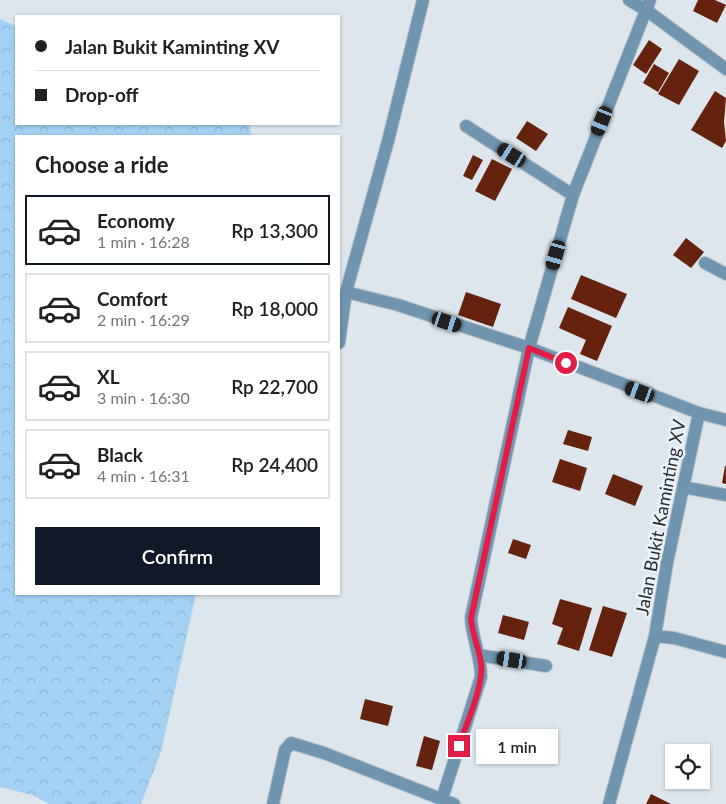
<!DOCTYPE html>
<meta charset="utf-8">
<style>
:root{--surface:#fff;--page:#f6f6f6;--text:#202124;--muted:#757577;--line:#e0e0e0;--accent:#111827}
body{margin:0;font-family:Lato,sans-serif;background:var(--page);color:var(--text);height:100vh;display:flex;flex-direction:column;font-size:19px;white-space:nowrap}
*{box-sizing:border-box;margin:0}
p{font-size:16px;color:var(--muted)}
.icon{flex:none;width:28px;height:28px;fill:none;stroke:currentColor;stroke-width:2;stroke-linecap:round;stroke-linejoin:round}
.map{position:relative;flex:1;overflow:hidden}
.panel{position:absolute;left:15px;top:135px;width:325px;height:460px;display:flex;flex-direction:column;background:var(--surface);border-radius:0px;box-shadow:0 1px 4px #0004}
.panel>*{flex:none}
.guide{position:absolute;left:15px;top:15px;width:325px;height:110px;border-radius:0px;box-shadow:0 1px 4px #0004;display:grid;align-content:center;height:110px;padding:0 20px;background:var(--surface)}
.controls{position:absolute;left:665px;top:744px;display:grid;gap:10px}
.controls a{display:grid;place-items:center;width:45px;height:45px;border-radius:0px;background:var(--surface);box-shadow:0 1px 4px #0004;font-size:25px}
.end{position:absolute;width:22px;height:22px;margin:-11px;border:6px solid #e11d48;background:#fff;box-shadow:0 0 0 2px #fff}
.from{border-radius:50%}
.bubble{position:absolute;height:35px;border-radius:0px;background:var(--surface);box-shadow:0 1px 4px #0004;font-size:16px;font-weight:600;line-height:35px;text-align:center}
.car{position:absolute;width:15px;height:30px;margin:-15px -8px;border-radius:6px;box-shadow:0 0 4px 1px #0007;background:linear-gradient(#222 24%,#8ab4d8 0 40%,#222 0 76%,#8ab4d8 0 86%,#222 0)}
.guide b{display:flex;align-items:center;gap:18px;height:48px;font-size:19px}
.guide b+b{border-top:1px solid var(--line)}
.guide i{width:12px;height:12px;background:var(--text)}
ul{padding:0;list-style:none}
li{display:flex;align-items:center;gap:15px;height:70px;margin:0 10px 8px;padding:0 10px;border:2px solid var(--line);border-radius:0px}
li div{flex:1}
li b{display:block;font-size:19px}
li em{font-style:normal;font-weight:600}
li.selected{border-color:var(--accent)}
li>.icon{width:45px;height:45px;stroke-width:1.5}
h2{padding:0 20px;font-size:22px;line-height:60px}
.button{display:flex;gap:10px;margin-top:auto;padding:10px 20px}
.button a{flex:1;height:58px;border-radius:0px;background:var(--accent);color:#fff;font-size:20px;font-weight:600;line-height:58px;text-align:center}
.map>svg:first-child{display:block}
</style>
<div class="map">
<svg width="726" height="804" viewBox="0 0 726 804">
<defs>
<pattern id="forest-crowns" width="20" height="18" patternUnits="userSpaceOnUse" patternTransform="scale(1.25)"><rect width="20" height="18" fill="#a2d1f4"/><path d="M2 6a3 3 0 1 1 6 0M12 15a3 3 0 1 1 6 0" fill="none" stroke="#8cb4d2"/></pattern>
</defs>
<rect width="100%" height="100%" fill="#dde6ed"/>
<!-- forest -->
<path fill="url(#forest-crowns)" d="M0,19L16,26V124H250L251,136H16V594H196L161,752L141,804H50L32,795L0,787Z"/>
<!-- building -->
<path fill="#65220c" d="M698,0H715L726,5L717,23L693,11Z
M649,40L662,49L646,74L633,65Z
M679,59L699,71L679,105L658,94Z
M654,64L669,73L658,92L643,83Z
M715,91L726,98L724,122L726,141L722,148L691,130Z
M527,121L548,134L536,151L516,138Z
M473,155L483,160L472,180L463,176Z
M492,159L512,169L495,201L475,191Z
M686,238L704,252L691,268L673,255Z
M581,275L627,294L616,318L571,299Z
M466,292L501,304L493,327L458,315Z
M568,307L612,326L597,361L580,354L586,340L559,328Z
M568,430L592,437L588,451L563,444Z
M560,459L587,468L580,491L552,482Z
M725,466H726V484L722,483Z
M613,474L643,486L635,506L605,494Z
M513,539L531,545L526,559L508,553Z
M560,599L592,608L579,651L557,644L563,628L552,624Z
M603,606L627,613L612,657L589,650Z
M503,615L529,622L524,640L498,633Z
M365,699L393,706L388,726L360,719Z
M424,736L440,741L432,770L416,766Z
M651,794L671,804H646Z"/>
<g fill="none" stroke-linecap="round" stroke-linejoin="round">
<defs>
<path id="minor" d="M629,0L646,10L726,69
M466,126L573,195
M705,263L726,274
M346,292L398,305L529,348L471,618C472,638 481,656 481,677L442,799
M339,343L346,292L388,141L423,0
M699,413L726,420
M683,487L726,495
M655,636L674,638L726,652
M478,655L546,666
M273,804L285,750L291,743L324,753L454,804
M609,804L655,636L667,563L699,413L529,348L573,195L650,0"/>
</defs>
<!-- minor casing -->
<use href="#minor" stroke="#bcc4cb" stroke-width="14"/>
<!-- minor -->
<use href="#minor" stroke="#7095b0" stroke-width="12"/>
</g>
<g fill="none" stroke-linecap="round" stroke-linejoin="round">
<!-- route -->
<path stroke="#e11d48" stroke-width="6" d="M459,746C466,724 484,686 481,663C479,648 472,634 471,618L529,348L566,363"/>
</g>
<g text-anchor="middle" dominant-baseline="central" stroke-width="5" stroke-linejoin="round" paint-order="stroke">
<!-- street labels -->
<g font-size="18" fill="#282b2e" stroke="#eaf3fa">
<text transform="translate(660 517) rotate(-79)">Jalan Bukit Kaminting XV</text>
</g>
</g>
</svg>
<div class="controls">
<a><svg class="icon" aria-label="locate" viewBox="0 0 24 24"><circle cx="12" cy="12" r="6"/><path d="M12 2v4M12 18v4M2 12h4M18 12h4"/></svg></a>
</div>
<i class="end from" style="left:566px;top:363px"></i>
<i class="end" style="left:459px;top:746px"></i>
<div class="bubble" style="left:476px;top:729px;width:82px">1 min</div>
<i class="car" style="left:602px;top:121px;rotate:202deg"></i>
<i class="car" style="left:512px;top:155px;rotate:302deg"></i>
<i class="car" style="left:556px;top:255px;rotate:196deg"></i>
<i class="car" style="left:447px;top:322px;rotate:108deg"></i>
<i class="car" style="left:640px;top:392px;rotate:291deg"></i>
<i class="car" style="left:512px;top:660px;rotate:279deg"></i>
<div class="guide">
<b><i class="from"></i>Jalan Bukit Kaminting XV</b>
<b><i></i>Drop-off</b>
</div>
<section class="panel">
<h2>Choose a ride</h2>
<ul>
<li class="selected"><svg class="icon" aria-label="car" viewBox="0 0 24 24"><path d="M5 17H2v-5l4-1 3-4h7l3 4 3 1v5h-3M9 17h6M6 11h13"/><circle cx="7" cy="17" r="2"/><circle cx="17" cy="17" r="2"/></svg><div><b>Economy</b><p>1 min · 16:28</p></div><em>Rp 13,300</em></li>
<li><svg class="icon" aria-label="car" viewBox="0 0 24 24"><path d="M5 17H2v-5l4-1 3-4h7l3 4 3 1v5h-3M9 17h6M6 11h13"/><circle cx="7" cy="17" r="2"/><circle cx="17" cy="17" r="2"/></svg><div><b>Comfort</b><p>2 min · 16:29</p></div><em>Rp 18,000</em></li>
<li><svg class="icon" aria-label="car" viewBox="0 0 24 24"><path d="M5 17H2v-5l4-1 3-4h7l3 4 3 1v5h-3M9 17h6M6 11h13"/><circle cx="7" cy="17" r="2"/><circle cx="17" cy="17" r="2"/></svg><div><b>XL</b><p>3 min · 16:30</p></div><em>Rp 22,700</em></li>
<li><svg class="icon" aria-label="car" viewBox="0 0 24 24"><path d="M5 17H2v-5l4-1 3-4h7l3 4 3 1v5h-3M9 17h6M6 11h13"/><circle cx="7" cy="17" r="2"/><circle cx="17" cy="17" r="2"/></svg><div><b>Black</b><p>4 min · 16:31</p></div><em>Rp 24,400</em></li>
</ul>
<div class="button"><a>Confirm</a></div>
</section>
</div>
